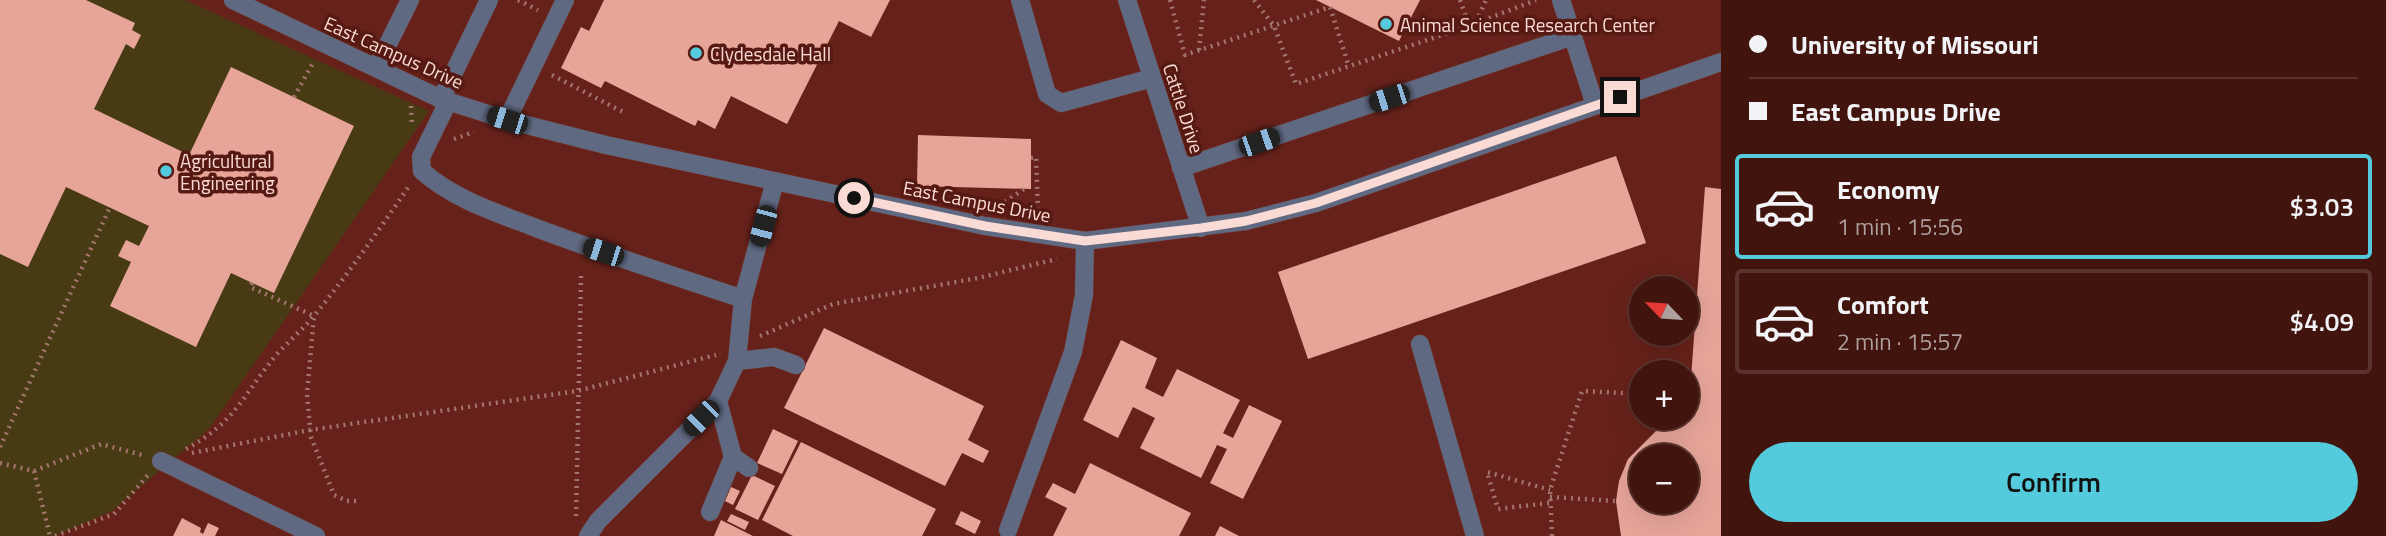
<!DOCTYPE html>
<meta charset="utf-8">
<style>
:root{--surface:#41140e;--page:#481d17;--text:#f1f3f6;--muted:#ae9e9e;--line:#5a332e;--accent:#54cadd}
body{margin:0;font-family:"Titillium Web",sans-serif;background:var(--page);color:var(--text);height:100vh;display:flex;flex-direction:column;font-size:26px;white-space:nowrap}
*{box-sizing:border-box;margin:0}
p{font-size:23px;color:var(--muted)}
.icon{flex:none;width:38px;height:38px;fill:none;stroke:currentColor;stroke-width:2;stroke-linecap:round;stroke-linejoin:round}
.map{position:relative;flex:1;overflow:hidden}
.sheet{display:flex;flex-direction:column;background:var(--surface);width:665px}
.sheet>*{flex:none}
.banner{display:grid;align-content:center;height:154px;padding:0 28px;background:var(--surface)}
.needle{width:46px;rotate:295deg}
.buttons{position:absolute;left:1629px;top:276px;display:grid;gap:14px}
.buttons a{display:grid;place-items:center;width:70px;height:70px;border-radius:50%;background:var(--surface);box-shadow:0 7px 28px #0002,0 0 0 2px var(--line);font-size:35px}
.end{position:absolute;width:32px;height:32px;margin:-16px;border:9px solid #fadad4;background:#111;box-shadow:0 0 0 4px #111}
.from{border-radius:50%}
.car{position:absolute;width:21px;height:42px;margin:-21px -10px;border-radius:9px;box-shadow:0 0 5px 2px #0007;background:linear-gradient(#222 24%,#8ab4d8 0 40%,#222 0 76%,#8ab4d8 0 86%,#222 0)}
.banner b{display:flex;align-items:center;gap:24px;height:66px;font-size:26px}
.banner b+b{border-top:2px solid var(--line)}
.banner i{width:18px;height:18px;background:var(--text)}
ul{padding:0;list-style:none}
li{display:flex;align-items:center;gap:21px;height:105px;margin:0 14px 10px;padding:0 14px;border:4px solid var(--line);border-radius:7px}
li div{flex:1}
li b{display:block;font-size:26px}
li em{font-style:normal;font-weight:600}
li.current{border-color:var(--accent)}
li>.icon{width:63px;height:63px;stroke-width:1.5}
.button{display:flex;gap:14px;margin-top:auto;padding:14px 28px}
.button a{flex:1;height:80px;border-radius:42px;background:var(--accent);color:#111;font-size:28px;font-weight:600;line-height:80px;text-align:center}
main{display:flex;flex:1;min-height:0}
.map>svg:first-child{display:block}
</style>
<main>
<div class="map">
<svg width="1721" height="536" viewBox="0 0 1721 536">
<rect width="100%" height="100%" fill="#571a13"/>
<!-- built -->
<path fill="#66221a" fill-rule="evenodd" d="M0,0H1721V536H0ZM1642,289H1687V334H1642ZM1642,373H1687V418H1642ZM1642,457H1687V502H1642Z"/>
<!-- green -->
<path fill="#483b13" d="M0,0H185L429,111L209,429L112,511L55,536H0Z"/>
<!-- building -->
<path fill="#e7a59a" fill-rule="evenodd" d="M0,0H86L135,23L132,30L141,35L134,49L126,44L94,109L189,155L231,67L354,126L274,293L231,273L196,347L110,306L131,262L118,256L126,240L139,246L149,226L66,187L28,267L0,254Z
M604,0H890L871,37L839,21L787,124L731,96L715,129L698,120L695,126L605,81L601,88L561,68L581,27L589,31Z
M1316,0H1420L1399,41Z
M918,135L1031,139V189L917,186Z
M1616,156L1646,243L1308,359L1278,272Z
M1705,187L1721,189V536H1621L1616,501L1619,481L1628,459L1656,431L1688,419ZM1642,457H1687V502H1642Z
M824,328L984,406L968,440L989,451L983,463L962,453L945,486L784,408Z
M1121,340L1157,358L1145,388L1163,397L1177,369L1240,400L1223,433L1233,438L1249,405L1282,421L1243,499L1210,483L1227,449L1217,445L1201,478L1140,448L1155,418L1133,407L1118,438L1083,420Z
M773,429L798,441L782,474L757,463Z
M801,442L936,509L922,536H793L762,520Z
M1090,463L1191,513L1179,536H1053L1067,508L1045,497L1053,483L1075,494Z
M752,475L775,486L758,520L735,509Z
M731,487L740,491L733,505L725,501Z
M961,511L981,521L975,534L955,524Z
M731,514L749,522L745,530L727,521Z
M182,518L201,528L200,532L203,534L208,523L219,528L215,536H173Z
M721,520L753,536H714Z
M1220,526L1239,536H1215Z"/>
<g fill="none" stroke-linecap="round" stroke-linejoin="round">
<defs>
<path id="minor" d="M233,0L441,99L507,120L606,145L985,226L1085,241L1246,221L1316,203L1721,62
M1020,0L1047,94L1061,103L1152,78
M1127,0L1201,228
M1561,0L1595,105
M376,68L410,0
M441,99L489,0
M448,102L421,157L422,171C452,198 494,212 531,226C601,253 672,275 743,299
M507,120L565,0
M1181,168L1573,36
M1420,344L1475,536
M737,361L774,357L796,365
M718,401L733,457L749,468
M161,461L316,536
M710,512L733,457
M1008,530L1073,352L1084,295L1085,241
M588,536L598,521L718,401L737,361L743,299L775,181"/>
</defs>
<!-- minor casing -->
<use href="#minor" stroke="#713932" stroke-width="19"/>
<!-- path -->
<path stroke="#a4756e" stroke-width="4.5" stroke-dasharray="2 5" stroke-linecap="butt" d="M518,0L538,10
M1170,0L1185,55L1330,7L1349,67
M1254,0L1274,26L1296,84L1469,26
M1460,0L1469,26L1536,0
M1476,22L1486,0
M1199,50L1204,0
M552,75L623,112
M294,97L314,61
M411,106L412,125
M454,139L474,132
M1031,158L1036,157L1038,212
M999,206L1024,189
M252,283L250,287L314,316L307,394L311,437L334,495L347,501H361
M760,336L833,304L978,278L1057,259
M1687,397H1690
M0,447L110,207
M186,449C237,421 242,396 277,354C289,341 303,329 314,316C348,274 379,230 409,186
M192,453L310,430L577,391L716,355
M0,463L34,471L101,444L142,455
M34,471L50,536
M1550,497L1616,501
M1549,503L1498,509L1487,472L1550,490
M576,516L581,276
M55,536L114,514L148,475
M1552,536L1550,490L1582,391L1642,394"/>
<!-- minor -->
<use href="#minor" stroke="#606982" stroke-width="18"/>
</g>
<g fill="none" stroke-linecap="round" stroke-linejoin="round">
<!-- route -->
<path stroke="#fadad4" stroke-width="9" d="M854,198L985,226L1085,241L1201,228L1246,221L1316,203L1620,97"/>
</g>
<!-- markers -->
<g fill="#54cadd" stroke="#571a13" stroke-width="2.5">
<circle cx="1386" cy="24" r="7"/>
<circle cx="696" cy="53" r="7"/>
<circle cx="166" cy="171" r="7"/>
</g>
<g text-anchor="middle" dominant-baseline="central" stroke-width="7" stroke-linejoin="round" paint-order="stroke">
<!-- poi labels -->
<g font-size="19" fill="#fadad4" stroke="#571a13" text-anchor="start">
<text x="1400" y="24">Animal Science Research Center</text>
<text x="710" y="53">Clydesdale Hall</text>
<text x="180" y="160">Agricultural<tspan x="180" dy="22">Engineering</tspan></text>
</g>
<!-- street labels -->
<g font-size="19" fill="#fadad4" stroke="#571a13">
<text transform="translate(394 52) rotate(24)">East Campus Drive</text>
<text transform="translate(1184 108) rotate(72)">Cattle Drive</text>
<text transform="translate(977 201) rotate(11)">East Campus Drive</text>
</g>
</g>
</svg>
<div class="buttons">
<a><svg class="needle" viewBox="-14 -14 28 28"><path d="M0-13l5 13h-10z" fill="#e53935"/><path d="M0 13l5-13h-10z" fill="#ae9e9e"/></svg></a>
<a>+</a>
<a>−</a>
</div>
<i class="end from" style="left:854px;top:198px"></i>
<i class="end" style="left:1620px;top:97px"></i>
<i class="car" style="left:1389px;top:98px;rotate:252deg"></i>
<i class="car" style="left:507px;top:120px;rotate:288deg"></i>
<i class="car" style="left:1259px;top:142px;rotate:71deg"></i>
<i class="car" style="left:763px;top:226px;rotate:195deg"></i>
<i class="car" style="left:603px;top:252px;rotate:288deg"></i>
<i class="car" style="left:701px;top:418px;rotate:225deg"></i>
</div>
<section class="sheet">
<div class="banner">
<b><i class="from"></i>University of Missouri</b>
<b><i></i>East Campus Drive</b>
</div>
<ul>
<li class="current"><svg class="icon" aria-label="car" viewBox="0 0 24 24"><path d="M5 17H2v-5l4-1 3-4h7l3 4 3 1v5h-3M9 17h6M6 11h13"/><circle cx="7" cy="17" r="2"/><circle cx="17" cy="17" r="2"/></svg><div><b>Economy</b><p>1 min · 15:56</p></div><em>$3.03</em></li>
<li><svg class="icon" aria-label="car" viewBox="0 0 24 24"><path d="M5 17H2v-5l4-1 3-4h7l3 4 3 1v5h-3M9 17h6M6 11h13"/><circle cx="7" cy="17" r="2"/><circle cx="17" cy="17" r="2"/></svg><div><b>Comfort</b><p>2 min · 15:57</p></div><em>$4.09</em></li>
</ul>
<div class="button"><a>Confirm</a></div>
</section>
</main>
